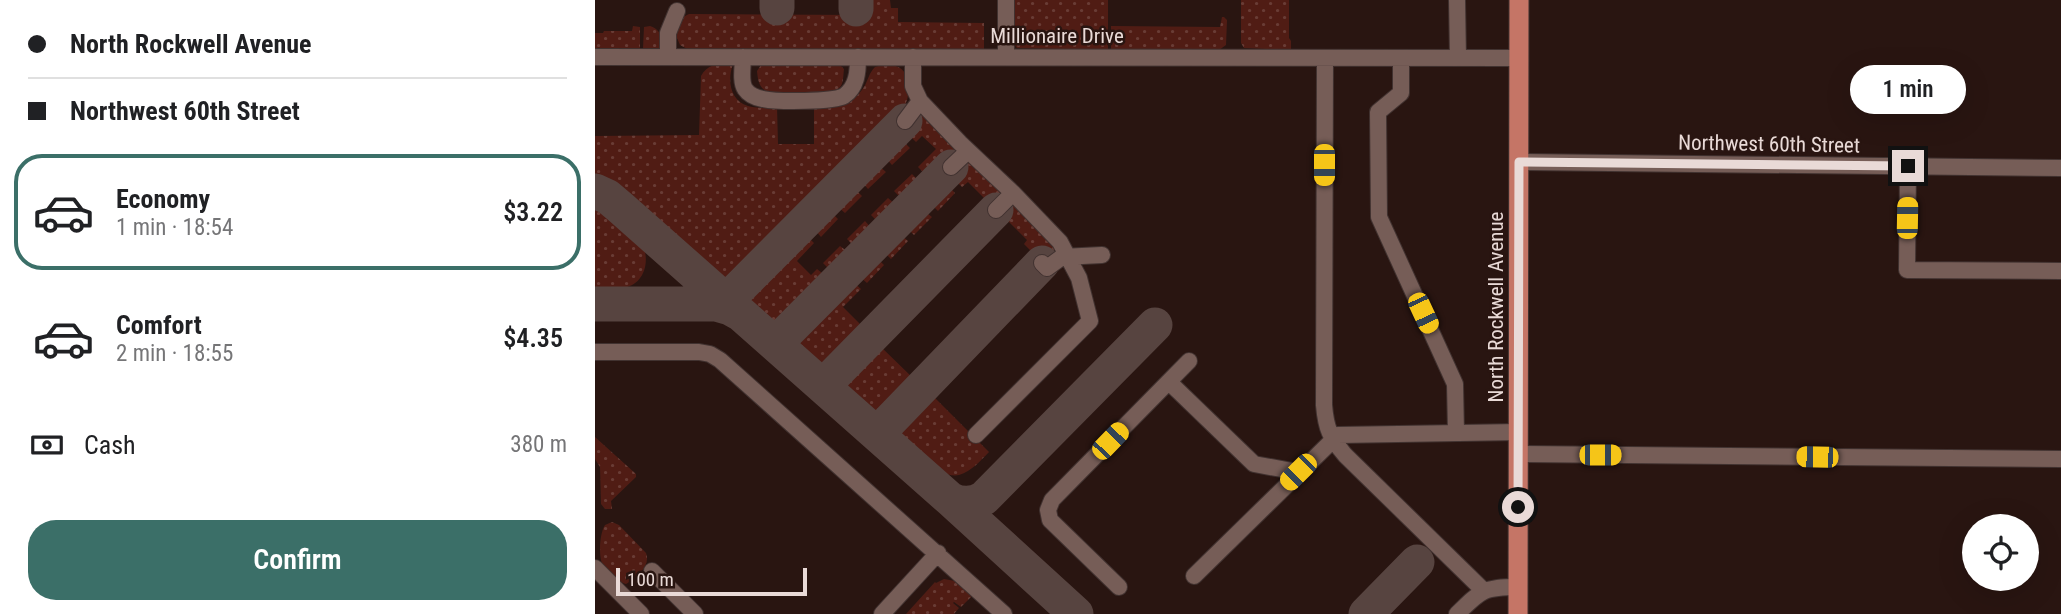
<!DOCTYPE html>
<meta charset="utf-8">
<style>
:root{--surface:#fff;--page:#f2f2f2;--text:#202124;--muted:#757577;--line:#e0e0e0;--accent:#3b6f68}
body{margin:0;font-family:"Roboto Condensed",sans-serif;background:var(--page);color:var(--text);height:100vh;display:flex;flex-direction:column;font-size:26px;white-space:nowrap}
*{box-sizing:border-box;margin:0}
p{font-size:23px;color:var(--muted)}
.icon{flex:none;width:38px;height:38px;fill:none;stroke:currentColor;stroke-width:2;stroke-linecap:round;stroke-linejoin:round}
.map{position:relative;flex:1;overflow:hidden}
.details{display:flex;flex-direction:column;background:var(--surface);width:595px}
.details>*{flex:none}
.banner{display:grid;align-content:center;height:154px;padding:0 28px;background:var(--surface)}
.buttons{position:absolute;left:1367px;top:514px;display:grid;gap:14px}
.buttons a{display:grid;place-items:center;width:77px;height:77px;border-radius:50%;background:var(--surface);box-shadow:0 7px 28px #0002;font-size:35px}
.scale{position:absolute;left:21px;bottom:18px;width:191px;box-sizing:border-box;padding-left:7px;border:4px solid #e9dad7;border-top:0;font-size:19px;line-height:24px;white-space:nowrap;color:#e9dad7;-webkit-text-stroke:5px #291511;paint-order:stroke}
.end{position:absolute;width:32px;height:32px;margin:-16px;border:9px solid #e9dad7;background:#111;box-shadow:0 0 0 4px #111}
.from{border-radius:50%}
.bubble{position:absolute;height:49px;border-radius:24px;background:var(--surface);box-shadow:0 7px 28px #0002;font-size:23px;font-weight:600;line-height:49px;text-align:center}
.car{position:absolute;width:21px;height:42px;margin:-21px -10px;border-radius:9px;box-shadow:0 0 5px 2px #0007;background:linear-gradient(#f5c518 24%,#345 0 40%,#f5c518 0 76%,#345 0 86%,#f5c518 0)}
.banner b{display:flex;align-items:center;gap:24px;height:66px;font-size:26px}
.banner b+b{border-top:2px solid var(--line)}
.banner i{width:18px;height:18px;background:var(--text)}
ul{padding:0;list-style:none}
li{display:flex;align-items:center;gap:21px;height:116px;margin:0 14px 10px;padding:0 14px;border:4px solid transparent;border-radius:28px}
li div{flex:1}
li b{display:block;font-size:26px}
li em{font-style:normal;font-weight:600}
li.active{border-color:var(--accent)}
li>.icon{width:63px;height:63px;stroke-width:1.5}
.pay{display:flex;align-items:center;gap:18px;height:77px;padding:0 28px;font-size:26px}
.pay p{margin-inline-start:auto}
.cta{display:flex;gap:14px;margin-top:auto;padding:14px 28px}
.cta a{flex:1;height:80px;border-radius:28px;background:var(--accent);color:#fff;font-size:28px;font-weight:600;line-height:80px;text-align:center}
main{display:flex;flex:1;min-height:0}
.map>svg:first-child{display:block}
</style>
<main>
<section class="details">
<div class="banner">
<b><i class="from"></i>North Rockwell Avenue</b>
<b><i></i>Northwest 60th Street</b>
</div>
<ul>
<li class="active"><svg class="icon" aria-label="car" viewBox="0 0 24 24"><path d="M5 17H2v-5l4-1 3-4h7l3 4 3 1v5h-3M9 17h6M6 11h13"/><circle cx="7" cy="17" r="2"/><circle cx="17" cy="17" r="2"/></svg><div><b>Economy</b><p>1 min · 18:54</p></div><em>$3.22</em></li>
<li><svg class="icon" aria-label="car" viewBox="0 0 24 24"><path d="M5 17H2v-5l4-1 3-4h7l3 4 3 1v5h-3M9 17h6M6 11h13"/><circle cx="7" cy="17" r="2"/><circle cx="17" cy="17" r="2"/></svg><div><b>Comfort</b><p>2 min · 18:55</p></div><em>$4.35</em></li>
</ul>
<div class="pay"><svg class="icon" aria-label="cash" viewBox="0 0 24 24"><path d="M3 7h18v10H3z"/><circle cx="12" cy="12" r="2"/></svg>Cash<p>380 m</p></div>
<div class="cta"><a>Confirm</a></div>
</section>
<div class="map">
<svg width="1466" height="614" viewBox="0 0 1466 614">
<defs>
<pattern id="grass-dots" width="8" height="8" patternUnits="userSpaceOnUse" patternTransform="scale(1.75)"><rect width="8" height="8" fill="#501c14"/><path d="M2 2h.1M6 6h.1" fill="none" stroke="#693c35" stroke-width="1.8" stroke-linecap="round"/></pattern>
</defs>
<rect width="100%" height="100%" fill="#291511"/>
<!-- grass -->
<path fill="url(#grass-dots)" d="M270,0H295L296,8H303V22L389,23V50H94L85,45L80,33L86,18L94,14L269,15Z
M419,0H513V50L422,48L418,43Z
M646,0H694V38L696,41V50L649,48L646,43Z
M627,17H629L632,20L631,45L624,50L516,49V26L625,27Z
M38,26L45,27V49L0,50V33H8L9,31H37Z
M55,26C66,30 68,37 64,48L48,49L49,27Z
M138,64C132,80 135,101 153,106C162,109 173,107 182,107L183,144H219V108C240,107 257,106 269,87C273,80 274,73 280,67C302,59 319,72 313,96C311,106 305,114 299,122L145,277L136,282H129L33,198L35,195L14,181L0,176V136L104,135L106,76C113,63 124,64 138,64Z
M244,64L249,69C248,76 249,85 243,89C230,98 191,93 175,93C164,89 163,81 162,71L166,65Z
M329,114L366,151L351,161L337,174H330L323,167L341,149L327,136L321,142L314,135L316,126L324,115Z
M302,141H308L315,148L297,165L291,158V152Z
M373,159L410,191L399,208L373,182L367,187L360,180L361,169Z
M276,165L284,166L291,172L273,189L267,182V175Z
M317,174L324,181V188L313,199L306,198L299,191Z
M345,186H353L360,193L343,211L336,204V196Z
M253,189H260L267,196L250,213L243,207L242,200Z
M293,198L301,205V212L290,222L282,221L276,215Z
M419,199L461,248L447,262L429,244L432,240L405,213Z
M0,207L6,209L47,242C55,260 51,283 29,288C20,291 9,289 0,289Z
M322,210H328L337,217L319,235L312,228V220Z
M229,213H237L243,219L226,237L220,230V223Z
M270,221L277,229V236L265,247L259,246L252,239Z
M298,234H305L313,241L296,259L289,252V244Z
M205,237H213L219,243L202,261L216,275L222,269L227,273L230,282C223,292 195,325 182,325C174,325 169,319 163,314C155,307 151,302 154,290Z
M245,246L253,252V260L242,270L234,269L228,263Z
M275,258L283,259L289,265L272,283L264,276L265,267Z
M257,281L266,289L248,307L268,327L269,332L240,362L227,365L219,360L217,361C207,352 197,345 203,330L250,282Z
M284,345L320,380L319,383C311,391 301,405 291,410C276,418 247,394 251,378C254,369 274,353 281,346Z
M331,395L338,396L394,452C385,461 377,471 364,475C347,480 304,446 304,429C304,417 323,404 331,395Z
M0,437L41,474V477L16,501L17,509H10L6,504L5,467L0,459Z
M17,522L24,525L51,553C56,566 42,577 31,584C23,582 8,570 6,560C4,550 5,533 10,525Z
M349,579L360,581L377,596L366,607L359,602L358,603L364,608L359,614H311L340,582L341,583Z"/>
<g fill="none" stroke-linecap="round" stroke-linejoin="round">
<!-- taxiway -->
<path stroke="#574440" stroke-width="35" d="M182,0V8
M261,0V9
M0,191L13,197L26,208L355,499L481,614
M131,301L310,121
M0,304H121L135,308L144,313
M180,344L356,167
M228,386L401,210
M282,434L447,263
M355,499C366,505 378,505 389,498L560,325
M771,614L822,562"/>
<defs>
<path id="minor" d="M411,0V57
M862,0L863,58
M0,57L925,58
M73,57V33L82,11
M148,57C148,66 145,81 150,89C154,95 162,98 168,99C182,102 238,102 249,96C262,87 263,72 263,57
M318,57V86L325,101L365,143L418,193L465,242L484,278L495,321L381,435
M730,58L729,405C731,429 735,437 750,455L888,590
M806,58V93L783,112L784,217L860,384L861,433
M310,121L325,101
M924,162L1466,168
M1313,166L1312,270L1466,271
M356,167L373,151
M401,210L418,193
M447,263L452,268L467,257L507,255
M0,352H104L115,354L125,360L409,614
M574,382L659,464L703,472
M924,454L1466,459
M0,568L46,614
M57,571L100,614
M599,576L743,435L924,432
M524,587L455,520L453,510L457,500L594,361
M287,614L343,553
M862,614C886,590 889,587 923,587"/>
<path id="major" d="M923,614L924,0"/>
</defs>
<!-- minor casing -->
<use href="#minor" stroke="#413230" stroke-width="18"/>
<!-- major casing -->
<use href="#major" stroke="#413230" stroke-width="21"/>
<!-- minor -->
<use href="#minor" stroke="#765d57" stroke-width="16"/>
<!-- major -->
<use href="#major" stroke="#c57566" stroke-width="19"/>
</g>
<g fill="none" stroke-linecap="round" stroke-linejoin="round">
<!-- route -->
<path stroke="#e9dad7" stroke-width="9" d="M923,507L924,162L1313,166"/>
</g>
<g text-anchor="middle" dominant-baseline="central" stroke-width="5" stroke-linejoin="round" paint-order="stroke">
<!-- street labels -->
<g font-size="21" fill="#e9dad7" stroke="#291511">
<text x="462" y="36">Millionaire Drive</text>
<text transform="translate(1174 144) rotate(1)">Northwest 60th Street</text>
<text transform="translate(901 307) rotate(-90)">North Rockwell Avenue</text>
</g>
</g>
</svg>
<div class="buttons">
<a><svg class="icon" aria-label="locate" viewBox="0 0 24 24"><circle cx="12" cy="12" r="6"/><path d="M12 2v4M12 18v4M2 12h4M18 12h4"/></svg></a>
</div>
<div class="scale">100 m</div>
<i class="end from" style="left:923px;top:507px"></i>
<i class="end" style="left:1313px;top:166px"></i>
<div class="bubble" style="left:1255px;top:65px;width:116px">1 min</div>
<i class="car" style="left:729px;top:165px;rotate:180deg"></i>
<i class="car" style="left:1312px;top:218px;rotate:1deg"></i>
<i class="car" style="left:828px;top:313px;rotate:155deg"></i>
<i class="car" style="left:515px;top:441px;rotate:44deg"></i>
<i class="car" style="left:1005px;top:455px;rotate:90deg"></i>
<i class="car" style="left:1222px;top:457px;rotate:271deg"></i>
<i class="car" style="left:703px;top:472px;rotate:225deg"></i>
</div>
</main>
